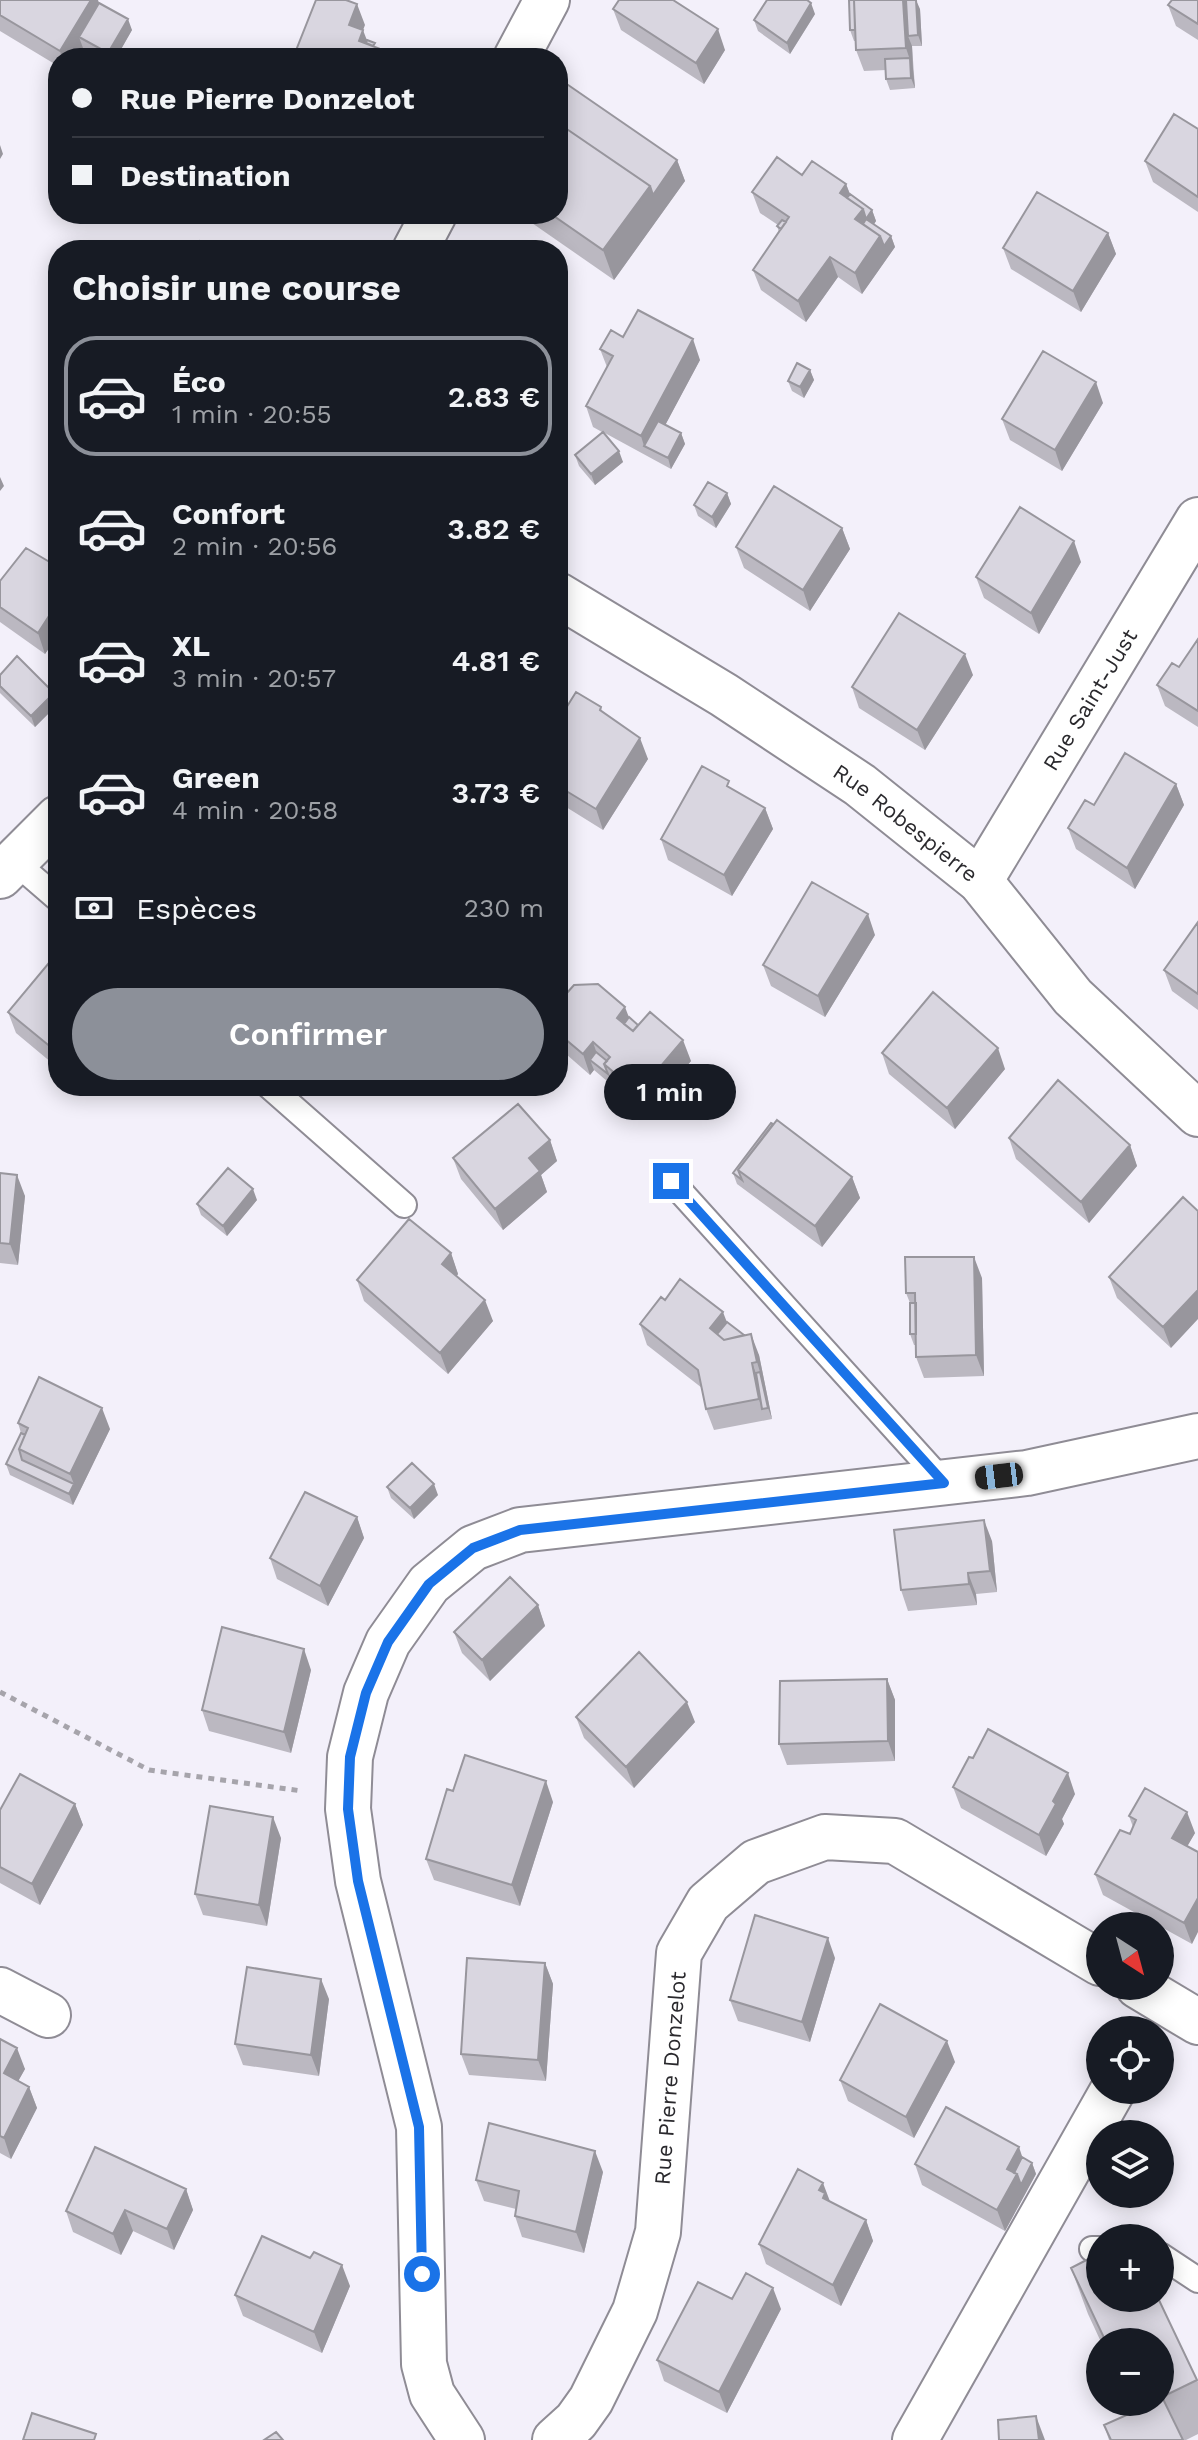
<!DOCTYPE html>
<html lang="fr">
<meta charset="utf-8">
<style>
:root{--surface:#171b24;--page:#20242c;--text:#f1f3f6;--muted:#9ea1a6;--line:#363941;--accent:#8c9099}
body{margin:0;font-family:"Work Sans",sans-serif;background:var(--page);color:var(--text);height:100vh;display:flex;flex-direction:column;font-size:30px;white-space:nowrap}
*{box-sizing:border-box;margin:0}
p{font-size:26px;color:var(--muted)}
.icon{flex:none;width:44px;height:44px;fill:none;stroke:currentColor;stroke-width:2;stroke-linecap:round;stroke-linejoin:round}
.map{position:relative;flex:1;overflow:hidden}
.sheet{position:absolute;left:48px;top:240px;width:520px;height:856px;display:flex;flex-direction:column;background:var(--surface);border-radius:32px;box-shadow:0 4px 20px #0003}
.sheet>*{flex:none}
.top-card{position:absolute;left:48px;top:48px;width:520px;height:176px;border-radius:32px;box-shadow:0 4px 20px #0003;display:grid;align-content:center;height:176px;padding:0 24px;background:var(--surface)}
.needle{width:52px;rotate:144deg}
.controls{position:absolute;left:1086px;top:1912px;display:grid;gap:16px}
.controls a{display:grid;place-items:center;width:88px;height:88px;border-radius:50%;background:var(--surface);box-shadow:0 4px 20px #0003;font-size:40px}
.end{position:absolute;width:36px;height:36px;margin:-18px;border:10px solid #1a73e8;background:#fff;box-shadow:0 0 0 4px #fff}
.from{border-radius:50%}
.bubble{position:absolute;height:56px;border-radius:28px;background:var(--surface);box-shadow:0 4px 20px #0003;font-size:26px;font-weight:600;line-height:56px;text-align:center}
.car{position:absolute;width:24px;height:48px;margin:-24px -12px;border-radius:10px;box-shadow:0 0 6px 2px #0007;background:linear-gradient(#222 24%,#8ab4d8 0 40%,#222 0 76%,#8ab4d8 0 86%,#222 0)}
.top-card b{display:flex;align-items:center;gap:28px;height:76px;font-size:30px}
.top-card b+b{border-top:2px solid var(--line)}
.top-card i{width:20px;height:20px;background:var(--text)}
ul{padding:0;list-style:none}
li{display:flex;align-items:center;gap:24px;height:120px;margin:0 16px 12px;padding:0 8px;border:4px solid transparent;border-radius:32px}
li div{flex:1}
li b{display:block;font-size:30px}
li em{font-style:normal;font-weight:600}
li.on{border-color:var(--accent)}
li>.icon{width:72px;height:72px;stroke-width:1.5}
h2{padding:0 24px;font-size:36px;line-height:96px}
.pay{display:flex;align-items:center;gap:20px;height:88px;padding:0 24px;font-size:30px}
.pay p{margin-inline-start:auto}
.button{display:flex;gap:16px;margin-top:auto;padding:16px 24px}
.button a{flex:1;height:92px;border-radius:48px;background:var(--accent);color:#fff;font-size:32px;font-weight:600;line-height:92px;text-align:center}
.map>svg:first-child{display:block}
</style>
<div class="map">
<svg width="1198" height="2440" viewBox="0 0 1198 2440">
<rect width="100%" height="100%" fill="#f3f0fa"/>
<g fill="none" stroke-linecap="round" stroke-linejoin="round">
<defs>
<path id="service" d="M14,861L58,899
M269,1086L404,1205
M671,1181L944,1483
M1092,2249H1100
M1160,2255L1198,2280"/>
<g id="minor">
<path d="M516,58L547,0"/>
<path d="M415,250L434,214"/>
<path id="s1" d="M558,595L724,695L860,785L980,881L1073,997L1198,1114"/>
<path d="M0,876L58,818"/>
<path id="s2" d="M980,881L1198,520"/>
<path d="M1138,1986L1198,2022"/>
<path d="M0,1990L48,2015"/>
<path d="M462,2440L432,2394L424,2364L419,2127L358,1881L348,1809L350,1757L366,1693L388,1642L429,1584L473,1548L520,1530L1027,1473L1198,1436"/>
<path id="s3" d="M555,2440L576,2421L591,2400L635,2311L658,2232L679,1953L708,1903L756,1862L825,1837L895,1841L1100,1963"/>
<path d="M915,2440L1113,2090"/>
</g>
</defs>
<!-- service casing -->
<use href="#service" stroke="#8f8c95" stroke-width="28"/>
<!-- minor casing -->
<use href="#minor" stroke="#8f8c95" stroke-width="48"/>
<!-- path -->
<path stroke="#a6a4ab" stroke-width="5" stroke-dasharray="6 6" stroke-linecap="butt" d="M0,1692L149,1770L302,1791"/>
<!-- service -->
<use href="#service" stroke="#fff" stroke-width="24"/>
<!-- minor -->
<use href="#minor" stroke="#fff" stroke-width="44"/>
</g>
<!-- wall -->
<path fill="#bbb8c1" d="M0,0L99,3L132,30L116,58H101L83,48L76,58H58V66L0,31Z
M1198,0V40L1176,26L1168,5Z
M613,9L725,50L704,84L621,30Z
M920,9L922,46H912L915,88L890,90L886,79V70L864,71L856,50V41H854L850,30Z
M815,14L790,54L758,31L754,20Z
M1198,129V212L1153,182L1145,161Z
M677,160L685,181L614,280L519,214H558Z
M846,184L850,194L872,210L876,221L874,224L891,236L895,247L862,294L838,277L806,322L761,290L753,270L779,232L777,226L778,225L760,213L752,192Z
M1108,233L1116,254L1081,312L1011,269L1003,248Z
M623,337L700,360L665,425L681,433L685,444L671,469L603,432L623,462L595,485L579,466L575,455L602,432L593,427L586,406L607,367L600,349Z
M810,370L814,380L804,398L792,391L788,381Z
M1103,403L1062,471L1010,440L1002,419Z
M727,493L731,504L716,528L698,516L694,505Z
M842,528L850,549L810,611L744,568L736,547Z
M1081,562L1039,634L984,598L976,577Z
M58,567V635L45,654L0,622V581Z
M1198,639V727L1165,706L1157,685L1179,667Z
M0,675L58,704L35,727L0,693Z
M973,675L925,750L859,708L852,687Z
M601,707L602,712L648,759L603,830L558,802V721Z
M1176,784L1184,805L1135,889L1076,849L1068,828Z
M732,789L765,808L773,829L732,896L668,860L661,839Z
M1198,922V1010L1172,991L1164,970Z
M875,935L825,1017L771,986L763,965Z
M58,952V1068L16,1033L8,1012Z
M558,1003L629,1017L638,1025L691,1061L646,1114L594,1070L590,1075L558,1047Z
M882,1053L1005,1069L955,1129L889,1074Z
M771,1123L852,1177L860,1198L822,1247L737,1184L733,1173Z
M1009,1138L1130,1145L1137,1166L1089,1223L1016,1159Z
M550,1140L557,1161L541,1175L547,1192L503,1230L461,1179L453,1158Z
M0,1173L25,1196L18,1265L0,1263Z
M1183,1197L1171,1348L1117,1298L1109,1277Z
M257,1200L227,1236L201,1215L197,1204Z
M451,1253L458,1274L457,1276L493,1321L448,1374L364,1301L357,1280Z
M982,1278L984,1376L924,1378L916,1357V1345H914L910,1334V1303L906,1293Z
M665,1300L727,1322L759,1355L772,1419L714,1430L706,1409L702,1388L647,1345L640,1324Z
M18,1423L110,1429L73,1505L10,1475L6,1464L21,1433Z
M387,1487L438,1495L414,1519L391,1498Z
M357,1517L364,1538L328,1606L277,1579L270,1558Z
M992,1541L997,1592L976,1594L977,1605L908,1611L901,1590Z
M538,1605L545,1626L490,1681L462,1653L454,1632Z
M311,1670L291,1753L209,1731L202,1710Z
M887,1679L895,1700V1761L787,1765L779,1744Z
M576,1717L695,1722L634,1788L584,1738Z
M973,1758L1075,1794L1062,1819L1064,1824L1046,1856L961,1808L953,1787Z
M453,1791L553,1802L520,1906L434,1880L426,1859Z
M75,1804L83,1825L40,1905L0,1883V1810Z
M1129,1816L1195,1833L1187,1846L1192,1944L1103,1895L1095,1874L1130,1834L1133,1827Z
M281,1838L267,1926L203,1915L195,1894Z
M835,1958L810,2042L738,2021L730,2000Z
M545,1963L553,1984L546,2081L469,2075L461,2054Z
M329,1999L319,2076L243,2065L235,2044Z
M0,2039L25,2069L18,2081L29,2087L37,2108L11,2159L0,2153Z
M955,2062L914,2138L848,2101L840,2080Z
M1022,2157L1032,2163L1036,2174L1005,2231L922,2185L915,2164Z
M603,2172L584,2253L522,2237L515,2216L516,2209L484,2201L476,2180Z
M186,2189L193,2210L174,2250L133,2231L121,2255L73,2232L66,2211Z
M830,2202L866,2220L873,2241L841,2306L766,2264L759,2244Z
M1071,2268L1158,2298L1198,2382V2434L1186,2440H1109L1104,2425L1134,2412L1129,2402H1160V2342H1101L1088,2314Z
M350,2286L322,2353L243,2316L235,2295Z
M781,2309L727,2413L664,2381L657,2360Z"/>
<!-- shaded-wall -->
<path fill="#98969d" d="M91,0H98L103,14L79,37L83,48L76,58H62L60,51Z
M903,0H909L908,36L912,46L913,69L906,48Z
M916,0L920,9L922,46L918,35Z
M811,3L815,14L790,54L787,43Z
M357,4L365,25L357,46L349,25Z
M128,19L132,30L116,58H110L108,53Z
M718,29L725,50L704,84L696,63Z
M363,30L371,51L359,41Z
M910,58L913,69L915,88L911,78Z
M0,145L3,154L0,159Z
M677,160L685,181L614,280L603,250L650,186Z
M846,184L854,205L840,193Z
M863,209L872,210L876,221L867,235L855,219Z
M1108,233L1116,254L1081,312L1073,291Z
M880,236H891L895,247L862,294L855,273Z
M830,257L838,277L806,322L798,301Z
M693,339L700,360L652,450L644,446L641,436Z
M810,370L814,380L804,398L800,387Z
M1096,382L1103,403L1062,471L1055,450Z
M681,433L685,444L671,469L668,458Z
M619,451L623,462L595,485L591,474Z
M0,477L4,486L0,491Z
M727,493L731,504L716,528L712,517Z
M842,528L850,549L810,611L803,590Z
M1074,541L1081,562L1039,634L1031,613Z
M58,602V635L45,654L38,633Z
M965,654L973,675L925,750L917,730Z
M54,693L58,704L35,727L31,716Z
M640,738L648,759L603,830L596,809Z
M1176,784L1184,805L1135,889L1127,868Z
M765,808L773,829L732,896L724,875Z
M868,914L875,935L825,1017L818,996Z
M625,1007L633,1028L628,1034L617,1018Z
M683,1040L691,1061L646,1114L638,1093Z
M593,1042L600,1063L590,1060L594,1070L590,1075L583,1054Z
M998,1048L1005,1069L955,1129L947,1108Z
M85,1086H92L87,1092Z
M550,1140L557,1161L541,1175L547,1192L503,1230L495,1209L529,1158Z
M1130,1145L1137,1166L1089,1223L1081,1202Z
M17,1175L25,1196L18,1265L10,1244Z
M852,1177L860,1198L822,1247L815,1226Z
M253,1189L257,1200L227,1236L223,1226Z
M451,1253L458,1274L450,1285L442,1264Z
M974,1257L982,1278L984,1376L976,1355Z
M1198,1290V1319L1171,1348L1163,1327Z
M485,1300L493,1321L448,1374L440,1353Z
M723,1312L731,1333L722,1345L710,1328Z
M751,1334L759,1355L772,1419L768,1408L760,1372L757,1362Z
M752,1363L760,1384L762,1409L759,1399Z
M102,1408L110,1429L73,1505L69,1494L74,1484L70,1474Z
M434,1484L438,1495L414,1519L410,1508Z
M357,1517L364,1538L328,1606L320,1586Z
M984,1520L992,1541L997,1592L990,1571Z
M968,1573L976,1594L977,1605L969,1584Z
M538,1605L545,1626L490,1681L482,1660Z
M304,1649L311,1670L291,1753L284,1732Z
M887,1679L895,1700V1761L888,1741Z
M687,1702L695,1722L634,1788L626,1767Z
M1068,1773L1075,1794L1062,1819L1064,1824L1046,1856L1039,1835L1053,1801Z
M546,1781L553,1802L520,1906L512,1885Z
M75,1804L83,1825L40,1905L32,1884Z
M1187,1812L1195,1833L1180,1859L1172,1838Z
M273,1817L281,1838L267,1926L259,1905Z
M1198,1898V1932L1192,1944L1184,1923Z
M828,1938L835,1958L810,2042L802,2022Z
M545,1963L553,1984L546,2081L538,2060Z
M321,1979L329,1999L319,2076L311,2055Z
M947,2041L955,2062L914,2138L906,2117Z
M17,2048L25,2069L11,2094L4,2073Z
M29,2087L37,2108L11,2159L4,2138Z
M1019,2147L1026,2168L1032,2163L1036,2174L1005,2231L997,2210L1007,2169Z
M595,2151L603,2172L584,2253L576,2232Z
M823,2183L831,2204L830,2219L819,2190Z
M186,2189L193,2210L174,2250L167,2229Z
M125,2210L133,2231L121,2255L113,2234Z
M866,2220L873,2241L841,2306L833,2285Z
M342,2265L350,2286L322,2353L314,2332Z
M773,2288L781,2309L727,2413L719,2392Z
M1036,2416L1045,2440H1039Z"/>
<!-- building -->
<path fill="#d9d6e0" stroke="#98969d" stroke-width="2" d="M0,0H91L60,51L0,15Z
M316,0H346L357,4L349,25L363,30L359,41L391,53L389,58H293Z
M619,0H673L718,29L696,63L613,9Z
M767,0H807L811,3L787,43L754,20Z
M849,0H854L855,30H850Z
M854,0H903L906,48L856,50Z
M906,0H916L918,35L908,36Z
M1172,0H1198V24L1168,5Z
M99,3L128,19L108,53L79,37Z
M367,40L375,43L373,46L366,43Z
M910,58L911,78L886,79L885,59Z
M558,78L677,160L653,195L650,186L558,123Z
M1174,114L1198,129V197L1145,161Z
M558,123L650,186L603,250L551,214H558Z
M777,157L802,175L812,161L846,184L840,193L863,209L855,219L880,236L855,273L830,257L798,301L753,270L789,217L752,192Z
M1037,192L1108,233L1073,291L1003,248Z
M850,194L872,210L866,219L863,209L847,198Z
M866,219L891,236L884,246L880,236L863,224Z
M782,220L786,222L781,229L777,226Z
M200,241L215,250H194Z
M638,310L693,339L641,436L586,406L613,356L600,349L611,330L623,337Z
M1043,351L1096,382L1055,450L1002,419Z
M797,363L810,370L800,387L788,381Z
M658,421L681,433L668,458L644,446Z
M603,432L619,451L591,474L575,455Z
M708,482L727,493L712,517L694,505Z
M774,486L842,528L803,590L736,547Z
M1020,507L1074,541L1031,613L976,577Z
M26,548L58,567V602L38,633L0,607V581Z
M899,613L965,654L917,730L852,687Z
M1198,639V711L1157,685L1172,663L1179,667Z
M17,656L54,693L31,716L0,686V675Z
M576,692L601,707L600,710L640,738L596,809L558,786V721Z
M1125,753L1176,784L1127,868L1068,828L1085,800L1094,805Z
M702,766L729,781L727,786L765,808L724,875L661,839Z
M812,882L868,914L818,996L763,965Z
M1198,922V994L1164,970Z
M58,952V1053L8,1012Z
M598,984L625,1007L617,1018L633,1031L650,1012L683,1040L638,1093L604,1064L610,1057L593,1042L583,1054L558,1033V1003L574,985Z
M933,992L998,1048L947,1108L882,1053Z
M629,1017L638,1025L633,1031L624,1024Z
M596,1052L607,1061L604,1064L608,1074L590,1060Z
M1058,1080L1130,1145L1081,1202L1009,1138Z
M518,1104L550,1140L529,1158L540,1171L495,1209L453,1158Z
M777,1120L852,1177L815,1226L738,1170Z
M771,1123L773,1124L738,1170L742,1180L733,1173Z
M228,1168L253,1189L223,1226L197,1204Z
M0,1173L17,1175L10,1244L0,1243Z
M1183,1197L1198,1211V1290L1163,1327L1109,1277Z
M409,1219L451,1253L442,1264L485,1300L440,1353L357,1280Z
M905,1257H974L976,1355L916,1357L915,1293H906Z
M680,1279L723,1312L710,1328L724,1340L751,1334L757,1362L752,1363L759,1399L706,1409L698,1370L640,1324L661,1297L665,1300Z
M910,1303H916V1334H910Z
M727,1322L744,1335L724,1340L717,1334Z
M760,1372L768,1408L762,1409L756,1373Z
M39,1377L102,1408L70,1474L19,1449L28,1428L18,1423Z
M21,1433L25,1435L19,1449L22,1460L74,1484L69,1494L6,1464Z
M412,1463L434,1484L410,1508L387,1487Z
M305,1492L357,1517L320,1586L270,1558Z
M984,1520L990,1571L968,1573L969,1584L901,1590L894,1530Z
M510,1577L538,1605L482,1660L454,1632Z
M222,1627L304,1649L284,1732L202,1710Z
M639,1652L687,1702L626,1767L576,1717Z
M887,1679L888,1741L779,1744L780,1681Z
M988,1729L1068,1773L1053,1801L1056,1804L1039,1835L953,1787L969,1757L973,1758Z
M465,1755L546,1781L512,1885L426,1859L447,1789L453,1791Z
M20,1774L75,1804L32,1884L0,1867V1810Z
M1145,1788L1187,1812L1172,1838L1198,1852V1898L1184,1923L1095,1874L1120,1830L1130,1834L1136,1820L1129,1816Z
M210,1806L273,1817L259,1905L195,1894Z
M755,1915L828,1938L802,2022L730,2000Z
M467,1958L545,1963L538,2060L461,2054Z
M247,1967L321,1979L311,2055L235,2044Z
M880,2004L947,2041L906,2117L840,2080Z
M0,2039L17,2048L4,2073L29,2087L4,2138L0,2136Z
M946,2107L1019,2147L1007,2169L1017,2174L997,2210L915,2164Z
M489,2123L595,2151L576,2232L515,2216L519,2191L476,2180Z
M95,2147L186,2189L167,2229L125,2210L113,2234L66,2211Z
M1022,2157L1032,2163L1021,2185L1017,2174L1014,2173Z
M798,2169L823,2183L819,2190L825,2193L823,2198L866,2220L833,2285L759,2244Z
M262,2236L310,2258L314,2252L342,2265L314,2332L235,2295Z
M1100,2253V2298H1158L1197,2380L1162,2397L1183,2440H1111L1104,2425L1138,2410L1134,2402H1160V2342H1106L1071,2268Z
M746,2273L773,2288L719,2392L657,2360L698,2282L732,2299Z
M32,2413L96,2434L94,2440H23Z
M1036,2416L1039,2440H999L998,2420Z
M276,2432L283,2440H264Z"/>
<g fill="none" stroke-linecap="round" stroke-linejoin="round">
<!-- route -->
<path stroke="#1a73e8" stroke-width="10" d="M422,2274L419,2127L358,1881L348,1809L350,1757L366,1693L388,1642L429,1584L473,1548L520,1530L944,1483L671,1181"/>
</g>
<g text-anchor="middle" dominant-baseline="central" stroke-width="7" stroke-linejoin="round" paint-order="stroke">
<!-- street labels -->
<g font-size="22" fill="#2a292d" stroke="#f3f0fa">
<text stroke="none"><textPath href="#s2" startOffset="212">Rue Saint-Just</textPath></text>
<text stroke="none"><textPath href="#s1" startOffset="416">Rue Robespierre</textPath></text>
<text stroke="none"><textPath href="#s3" startOffset="390">Rue Pierre Donzelot</textPath></text>
</g>
</g>
</svg>
<div class="controls">
<a><svg class="needle" viewBox="-14 -14 28 28"><path d="M0-13l5 13h-10z" fill="#e53935"/><path d="M0 13l5-13h-10z" fill="#9ea1a6"/></svg></a>
<a><svg class="icon" aria-label="locate" viewBox="0 0 24 24"><circle cx="12" cy="12" r="6"/><path d="M12 2v4M12 18v4M2 12h4M18 12h4"/></svg></a>
<a><svg class="icon" aria-label="layers" viewBox="0 0 24 24"><path d="M12 4l9 5-9 5-9-5zM3 14l9 5 9-5"/></svg></a>
<a>+</a>
<a>−</a>
</div>
<i class="end from" style="left:422px;top:2274px"></i>
<i class="end" style="left:671px;top:1181px"></i>
<div class="bubble" style="left:604px;top:1064px;width:132px">1 min</div>
<i class="car" style="left:999px;top:1476px;rotate:263deg"></i>
<div class="top-card">
<b><i class="from"></i>Rue Pierre Donzelot</b>
<b><i></i>Destination</b>
</div>
<section class="sheet">
<h2>Choisir une course</h2>
<ul>
<li class="on"><svg class="icon" aria-label="car" viewBox="0 0 24 24"><path d="M5 17H2v-5l4-1 3-4h7l3 4 3 1v5h-3M9 17h6M6 11h13"/><circle cx="7" cy="17" r="2"/><circle cx="17" cy="17" r="2"/></svg><div><b>Éco</b><p>1 min · 20:55</p></div><em>2.83 €</em></li>
<li><svg class="icon" aria-label="car" viewBox="0 0 24 24"><path d="M5 17H2v-5l4-1 3-4h7l3 4 3 1v5h-3M9 17h6M6 11h13"/><circle cx="7" cy="17" r="2"/><circle cx="17" cy="17" r="2"/></svg><div><b>Confort</b><p>2 min · 20:56</p></div><em>3.82 €</em></li>
<li><svg class="icon" aria-label="car" viewBox="0 0 24 24"><path d="M5 17H2v-5l4-1 3-4h7l3 4 3 1v5h-3M9 17h6M6 11h13"/><circle cx="7" cy="17" r="2"/><circle cx="17" cy="17" r="2"/></svg><div><b>XL</b><p>3 min · 20:57</p></div><em>4.81 €</em></li>
<li><svg class="icon" aria-label="car" viewBox="0 0 24 24"><path d="M5 17H2v-5l4-1 3-4h7l3 4 3 1v5h-3M9 17h6M6 11h13"/><circle cx="7" cy="17" r="2"/><circle cx="17" cy="17" r="2"/></svg><div><b>Green</b><p>4 min · 20:58</p></div><em>3.73 €</em></li>
</ul>
<div class="pay"><svg class="icon" aria-label="cash" viewBox="0 0 24 24"><path d="M3 7h18v10H3z"/><circle cx="12" cy="12" r="2"/></svg>Espèces<p>230 m</p></div>
<div class="button"><a>Confirmer</a></div>
</section>
</div>
